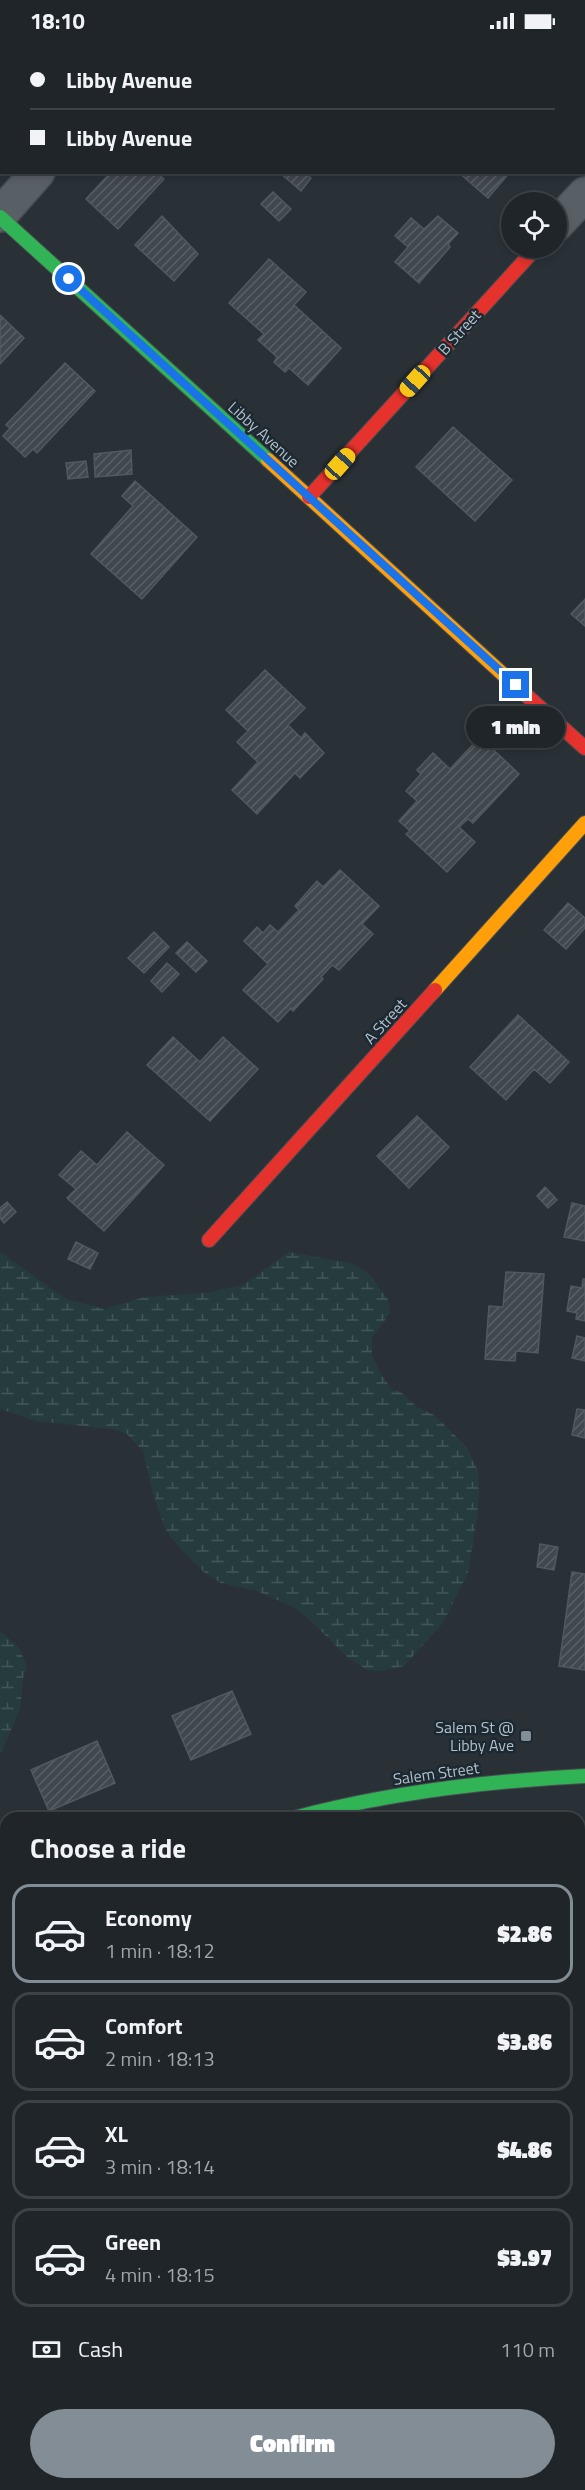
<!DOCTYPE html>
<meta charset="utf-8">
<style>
:root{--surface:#1f2529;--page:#2c3135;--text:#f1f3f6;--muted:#a1a5a8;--line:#3c4246;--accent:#828d96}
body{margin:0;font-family:"Titillium Web",sans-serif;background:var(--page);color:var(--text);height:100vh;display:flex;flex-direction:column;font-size:22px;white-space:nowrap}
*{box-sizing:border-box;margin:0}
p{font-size:20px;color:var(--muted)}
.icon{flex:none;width:33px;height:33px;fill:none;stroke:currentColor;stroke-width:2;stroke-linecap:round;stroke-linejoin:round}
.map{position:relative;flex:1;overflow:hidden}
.details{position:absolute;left:0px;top:1770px;width:585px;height:678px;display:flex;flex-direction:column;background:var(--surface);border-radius:18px 18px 0 0;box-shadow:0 3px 9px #0003,0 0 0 2px var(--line)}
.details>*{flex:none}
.guide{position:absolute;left:0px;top:0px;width:585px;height:132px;box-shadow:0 3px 9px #0003,0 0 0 2px var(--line);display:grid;align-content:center;height:132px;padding:0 30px;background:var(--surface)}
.fabs{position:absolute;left:501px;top:150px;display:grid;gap:12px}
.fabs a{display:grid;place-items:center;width:66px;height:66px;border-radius:50%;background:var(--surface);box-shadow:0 3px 9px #0003,0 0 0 2px var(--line);font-size:30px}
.end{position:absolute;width:27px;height:27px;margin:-14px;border:8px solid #1a73e8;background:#fff;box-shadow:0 0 0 3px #fff}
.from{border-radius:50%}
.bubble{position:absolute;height:42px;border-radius:21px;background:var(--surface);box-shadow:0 3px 9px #0003,0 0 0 2px var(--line);font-size:20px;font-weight:800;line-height:42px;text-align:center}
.car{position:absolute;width:18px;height:36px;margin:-18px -9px;border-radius:8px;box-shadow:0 0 4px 2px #0007;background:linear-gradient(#f5c518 24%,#345 0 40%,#f5c518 0 76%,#345 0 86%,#f5c518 0)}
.guide b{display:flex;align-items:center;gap:21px;height:57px;font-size:22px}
.guide b+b{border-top:2px solid var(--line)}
.guide i{width:15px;height:15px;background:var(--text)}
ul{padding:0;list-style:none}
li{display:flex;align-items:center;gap:18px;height:99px;margin:0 12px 9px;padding:0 18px;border:3px solid var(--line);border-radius:18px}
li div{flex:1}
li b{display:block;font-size:22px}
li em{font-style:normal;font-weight:800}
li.active{border-color:var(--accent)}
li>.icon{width:54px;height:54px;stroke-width:1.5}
h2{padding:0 30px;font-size:27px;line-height:72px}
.pay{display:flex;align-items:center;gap:15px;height:66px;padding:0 30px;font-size:22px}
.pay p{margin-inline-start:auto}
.primary-button{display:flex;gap:12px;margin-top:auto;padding:12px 30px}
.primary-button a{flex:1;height:69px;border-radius:36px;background:var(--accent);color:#fff;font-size:24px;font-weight:800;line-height:69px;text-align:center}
.status{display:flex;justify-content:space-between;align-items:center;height:42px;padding:0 30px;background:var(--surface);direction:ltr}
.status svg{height:16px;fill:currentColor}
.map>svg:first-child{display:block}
</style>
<div class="status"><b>18:10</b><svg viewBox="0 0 49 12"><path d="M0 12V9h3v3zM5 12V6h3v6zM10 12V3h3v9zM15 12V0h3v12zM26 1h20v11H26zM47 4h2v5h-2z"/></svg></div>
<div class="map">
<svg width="585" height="2448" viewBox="0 0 585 2448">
<defs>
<pattern id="wetland-marsh" width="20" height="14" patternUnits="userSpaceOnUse" patternTransform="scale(1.5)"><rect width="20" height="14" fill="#263c3c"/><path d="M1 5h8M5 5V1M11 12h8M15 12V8" fill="none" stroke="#435657"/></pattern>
<pattern id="building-hatch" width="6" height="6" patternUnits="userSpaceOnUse" patternTransform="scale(1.5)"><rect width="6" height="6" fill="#41484d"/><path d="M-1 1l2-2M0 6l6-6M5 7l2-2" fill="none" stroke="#5a6165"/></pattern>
</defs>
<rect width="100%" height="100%" fill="#293137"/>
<!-- wetland -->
<path fill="url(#wetland-marsh)" d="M0,1210L66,1257L104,1267L145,1255L206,1251L243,1243L289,1210L354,1222L370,1233L388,1257L390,1271L372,1296V1314L380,1330L391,1347L402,1351L417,1365L434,1373L467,1405L478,1429L479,1448L477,1474L468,1531L443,1581L404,1624L381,1629L367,1628L348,1616L308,1576L291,1564L257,1549L221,1541L205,1531L180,1506L165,1487L152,1448L143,1409L127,1392L113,1387L36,1379L0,1367Z
M0,1589L19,1606L27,1625L23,1636L20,1667L0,1713Z
M0,1979L6,1981V2442H150L143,2448H0Z
M579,2126L585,2128V2448H343L338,2442H579Z"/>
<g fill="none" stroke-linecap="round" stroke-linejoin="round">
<!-- stream -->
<path stroke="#354e61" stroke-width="12" d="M0,2085L6,2091
M380,2442L386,2448"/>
</g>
<!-- building -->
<path fill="url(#building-hatch)" stroke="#51595f" stroke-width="1.5" d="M0,0L28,2H2L0,65Z
M242,0H311L310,2Z
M111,130H166L161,135L164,137L118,187L86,157Z
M304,130L311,136L301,149L280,131Z
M458,130H510L488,156Z
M273,150L291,167L279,179L261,162Z
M162,174L198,212L174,239L135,203Z
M438,174L458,191L448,202L450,205L419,241L395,220L408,205L395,194L411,176L424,187Z
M269,217L306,250L294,263L341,306L308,343L289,326L285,330L274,320L277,315L258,298L264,292L229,261Z
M0,273L24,296L0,322Z
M65,321L95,349L37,411L33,407L25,415L3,394L10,386L6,383Z
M453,385L512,438L475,479L416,425Z
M131,408L132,432L95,435L94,412Z
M86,419L88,435L68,437L66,421Z
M135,439L197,495L142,557L91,512L133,464L122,454Z
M585,557V584L571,572Z
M265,628L305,666L288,683L301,696L305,691L324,711L300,736L295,731L257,772L232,748L258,720L237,700L248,689L226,668Z
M480,695L519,732L473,781L468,777L459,785L475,800L447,830L406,792L410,789L399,779L417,759L406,749L421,732L417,728L433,711L450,727Z
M340,828L379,864L362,882L373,892L339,928L332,923L321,935L323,937L293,969L291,966L278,980L243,948L268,922L244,899L257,885L263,891L270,883L278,890L299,868L295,864L317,839L323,845Z
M568,861L585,876V886L566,907L544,888Z
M154,890L169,905L144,931L128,916Z
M187,900L207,919L196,930L176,911Z
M167,921L179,932L162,950L151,939Z
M518,973L569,1020L550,1041L534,1027L506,1058L470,1025Z
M173,995L200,1020L223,995L258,1027L210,1079L147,1023Z
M417,1074L449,1105L409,1146L377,1114Z
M127,1090L164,1123L104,1189L67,1156L76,1147L59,1133L81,1109L97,1123Z
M545,1145L557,1158L548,1166L537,1154Z
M7,1160L16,1170L4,1181L0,1176V1166Z
M572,1161L585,1164V1199L564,1195Z
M76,1200L98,1211L90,1227L68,1217Z
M506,1230L544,1232L538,1311L516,1309L515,1319L485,1317L489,1264L503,1265Z
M583,1237H585V1279L576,1277L577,1271L567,1269L571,1244L582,1246Z
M577,1294L585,1296V1319L572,1316Z
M577,1367L585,1368V1396L572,1393Z
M540,1502L558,1505L554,1528L537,1525Z
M572,1530L585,1532V1628L559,1624Z
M232,1649L251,1692L191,1718L172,1674Z
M97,1699L115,1741L49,1769L31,1728Z
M579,1955L585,1958V2050L579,2047Z"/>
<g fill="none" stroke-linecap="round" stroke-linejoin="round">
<defs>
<path id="street" d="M154,2L156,0
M0,173L38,130
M556,183L585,152"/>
<path id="fast" d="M0,175L268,418
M294,1776C390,1750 486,1739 585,1734
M0,1890L6,1887"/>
<path id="slow" d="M268,418L506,635
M435,948L585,781"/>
<path id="jam" d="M309,455L536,206
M506,635L585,706
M209,1198L435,948"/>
</defs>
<!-- street casing -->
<use href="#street" stroke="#474d52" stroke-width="36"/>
<!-- fast casing -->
<use href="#fast" stroke="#474d52" stroke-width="16"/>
<!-- slow casing -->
<use href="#slow" stroke="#474d52" stroke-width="16"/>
<!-- jam casing -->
<use href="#jam" stroke="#474d52" stroke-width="16"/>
<!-- street -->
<use href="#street" stroke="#596065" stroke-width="33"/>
<!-- fast -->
<use href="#fast" stroke="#30b455" stroke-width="14"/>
<!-- slow -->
<use href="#slow" stroke="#ff9f0a" stroke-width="14"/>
<!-- jam -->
<use href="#jam" stroke="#e5322d" stroke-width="14"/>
</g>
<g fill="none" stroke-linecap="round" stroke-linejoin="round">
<!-- route -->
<path stroke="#1a73e8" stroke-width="8" d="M69,237L516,643"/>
</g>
<!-- markers -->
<rect fill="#828d96" stroke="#1c2932" stroke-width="2" x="520" y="1688" width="12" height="12" rx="3"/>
<g text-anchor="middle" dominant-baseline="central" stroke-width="5" stroke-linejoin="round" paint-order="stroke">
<!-- street labels -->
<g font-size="16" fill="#b2bfc9" stroke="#1c2932">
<text transform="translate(459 290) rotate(-48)">B Street</text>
<text transform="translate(264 392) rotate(42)">Libby Avenue</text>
<text transform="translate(385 979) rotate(-48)">A Street</text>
<text transform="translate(436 1731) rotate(-8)">Salem Street</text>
</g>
<!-- poi labels -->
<g font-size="16" fill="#b2bfc9" stroke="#1c2932" text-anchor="end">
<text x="514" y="1685">Salem St @<tspan x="514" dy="18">Libby Ave</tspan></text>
</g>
</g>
</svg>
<div class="fabs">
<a><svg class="icon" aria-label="locate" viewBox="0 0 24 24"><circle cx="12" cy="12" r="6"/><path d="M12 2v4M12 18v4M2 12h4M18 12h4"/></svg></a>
</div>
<i class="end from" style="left:69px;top:237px"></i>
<i class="end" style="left:516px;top:643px"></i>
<div class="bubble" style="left:466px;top:664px;width:99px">1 min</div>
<i class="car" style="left:415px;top:339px;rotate:222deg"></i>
<i class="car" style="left:340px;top:422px;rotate:42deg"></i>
<div class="guide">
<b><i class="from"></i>Libby Avenue</b>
<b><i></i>Libby Avenue</b>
</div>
<section class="details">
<h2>Choose a ride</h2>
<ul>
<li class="active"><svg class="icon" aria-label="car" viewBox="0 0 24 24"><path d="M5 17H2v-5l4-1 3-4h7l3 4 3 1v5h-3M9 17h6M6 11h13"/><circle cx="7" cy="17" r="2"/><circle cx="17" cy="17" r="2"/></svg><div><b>Economy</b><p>1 min · 18:12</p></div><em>$2.86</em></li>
<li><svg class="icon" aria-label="car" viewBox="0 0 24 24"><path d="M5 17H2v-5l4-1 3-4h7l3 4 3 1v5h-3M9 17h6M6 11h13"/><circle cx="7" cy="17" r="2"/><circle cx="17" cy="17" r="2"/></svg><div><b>Comfort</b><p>2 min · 18:13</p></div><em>$3.86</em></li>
<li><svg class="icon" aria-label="car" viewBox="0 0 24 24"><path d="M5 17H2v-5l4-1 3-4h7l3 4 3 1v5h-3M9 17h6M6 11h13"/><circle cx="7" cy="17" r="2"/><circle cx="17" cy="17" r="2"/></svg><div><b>XL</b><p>3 min · 18:14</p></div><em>$4.86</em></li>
<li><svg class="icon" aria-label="car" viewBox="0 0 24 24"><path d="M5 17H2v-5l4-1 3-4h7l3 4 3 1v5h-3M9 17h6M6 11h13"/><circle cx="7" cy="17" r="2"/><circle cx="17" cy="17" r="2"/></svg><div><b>Green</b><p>4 min · 18:15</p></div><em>$3.97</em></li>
</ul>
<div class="pay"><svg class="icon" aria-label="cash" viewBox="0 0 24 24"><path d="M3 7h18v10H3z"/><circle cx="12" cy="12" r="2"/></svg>Cash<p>110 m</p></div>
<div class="primary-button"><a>Confirm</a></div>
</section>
</div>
